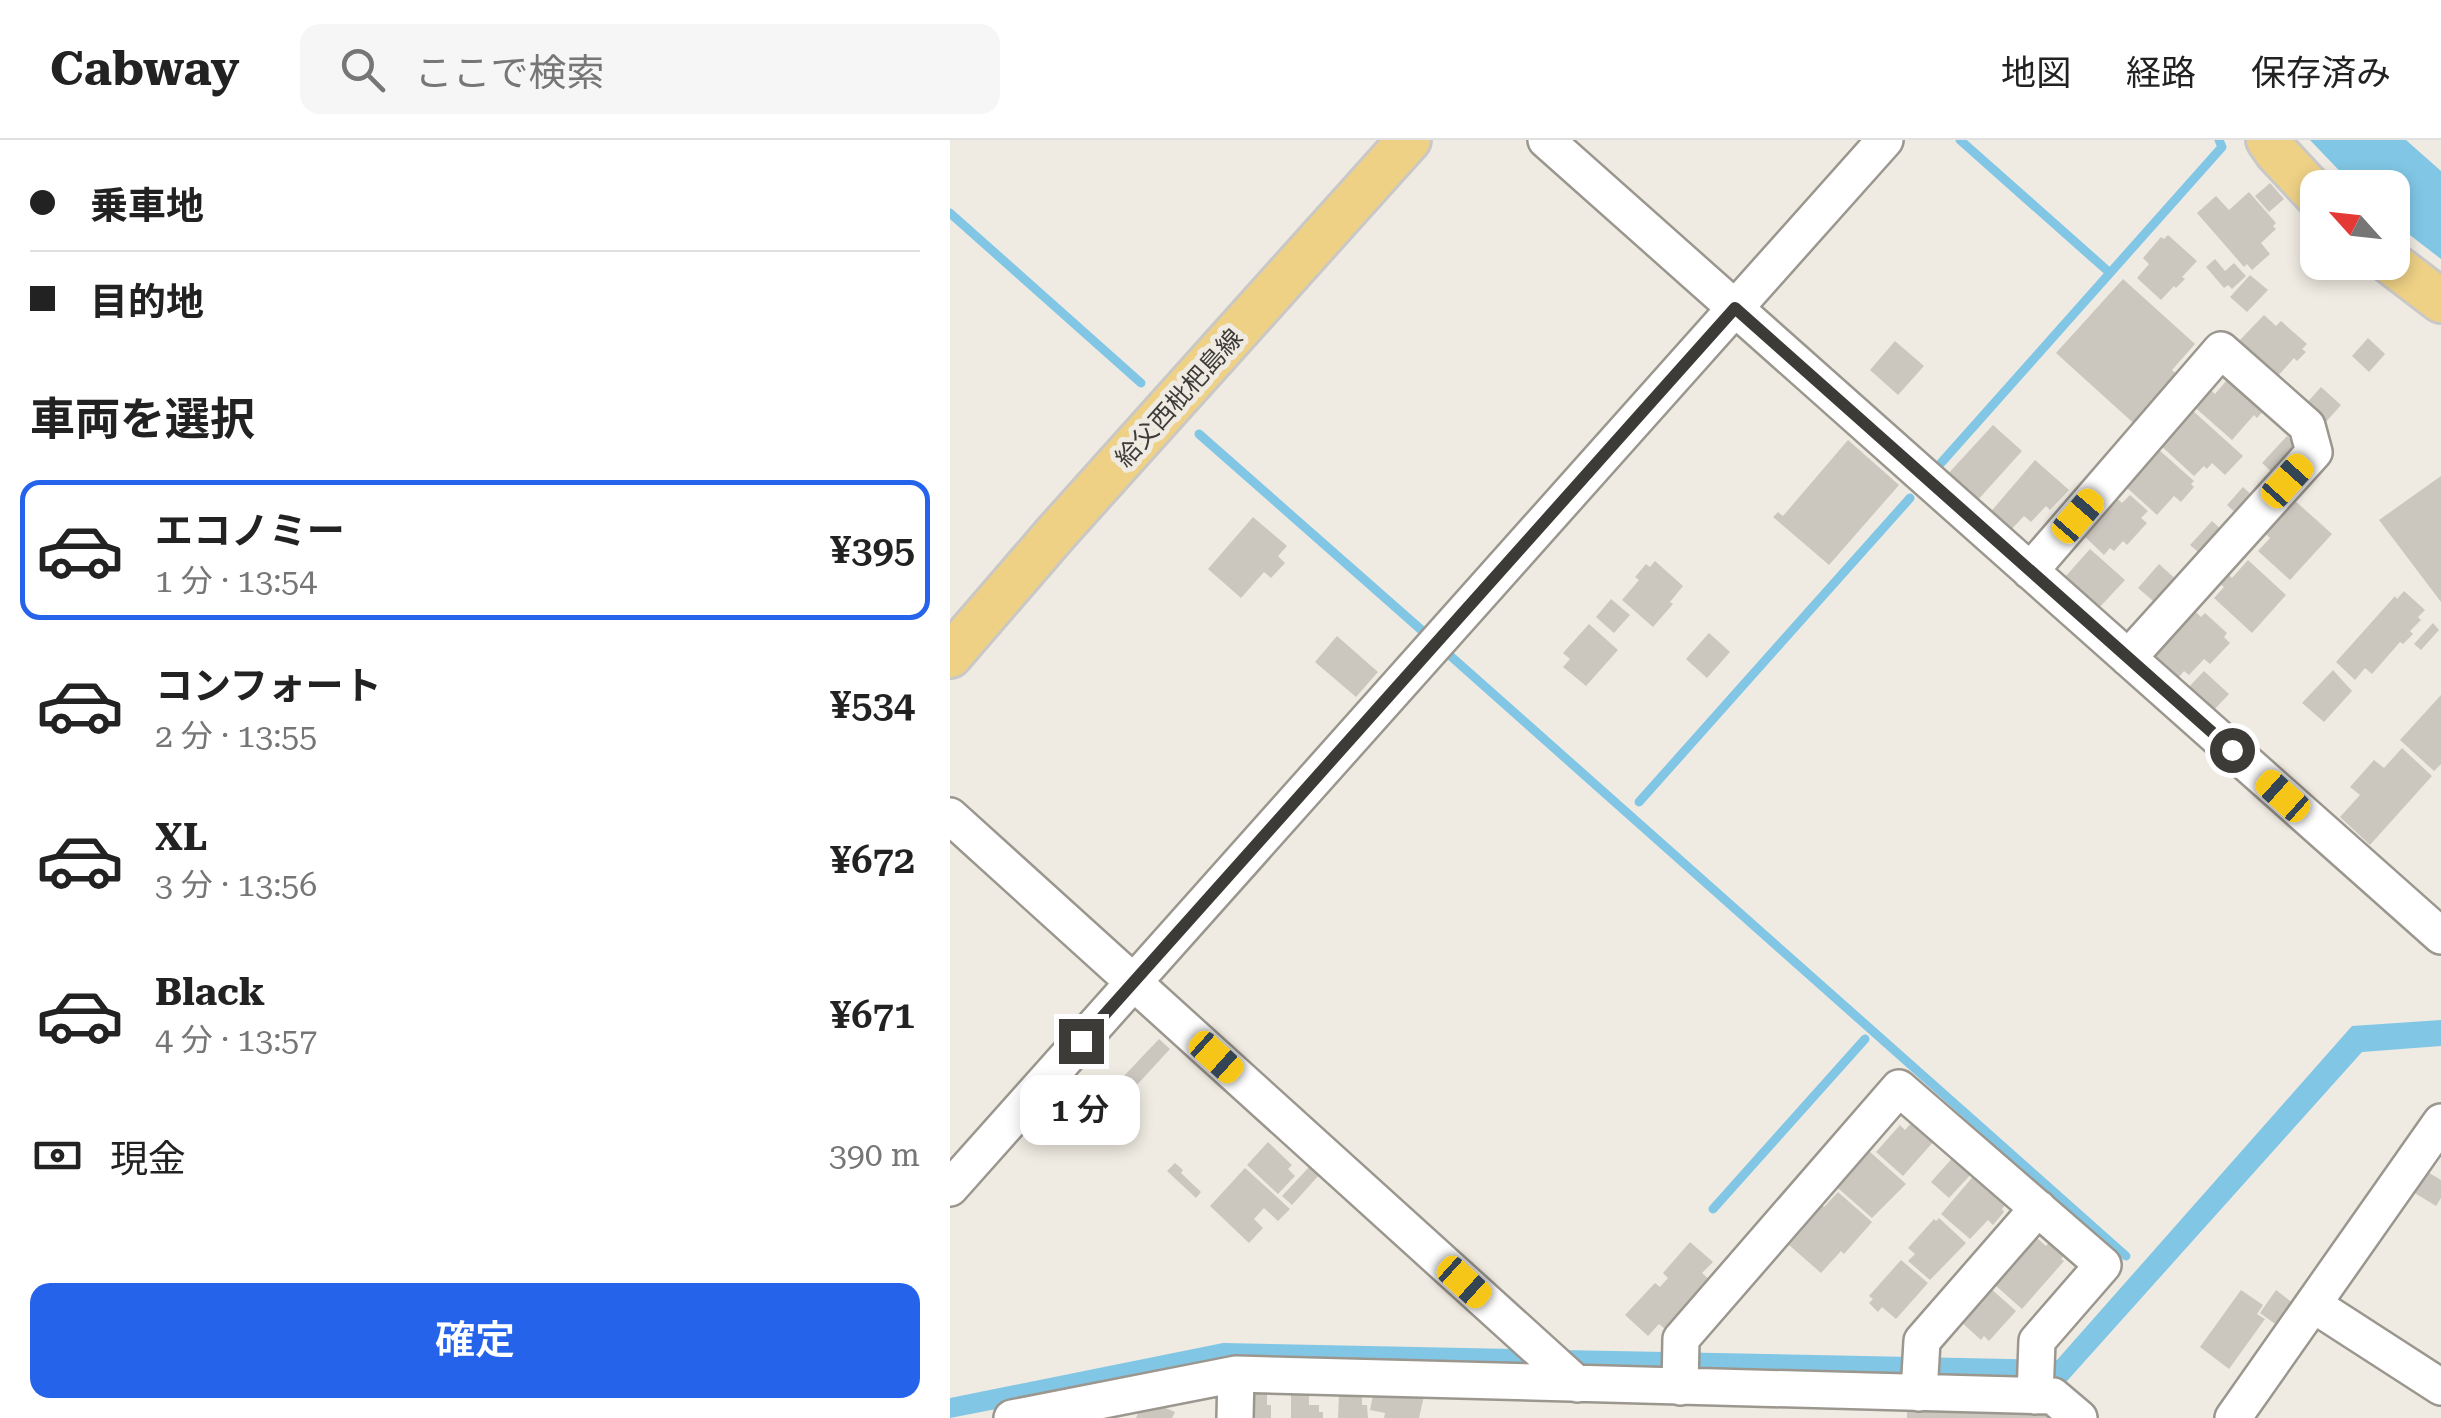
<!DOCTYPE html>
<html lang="ja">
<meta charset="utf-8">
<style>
:root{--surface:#fff;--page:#f6f6f6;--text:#222;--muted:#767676;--line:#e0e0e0;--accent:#2563eb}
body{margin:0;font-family:"Roboto Serif","Noto Sans JP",serif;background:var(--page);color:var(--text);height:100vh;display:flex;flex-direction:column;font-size:38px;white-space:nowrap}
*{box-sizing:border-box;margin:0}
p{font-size:32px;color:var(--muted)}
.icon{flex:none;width:55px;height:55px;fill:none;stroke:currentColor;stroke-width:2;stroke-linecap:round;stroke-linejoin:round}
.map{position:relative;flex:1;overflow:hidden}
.details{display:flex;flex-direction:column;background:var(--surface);width:950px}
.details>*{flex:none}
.guide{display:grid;align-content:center;height:220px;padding:0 30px;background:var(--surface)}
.needle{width:65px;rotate:297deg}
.buttons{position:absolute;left:1350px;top:30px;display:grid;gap:20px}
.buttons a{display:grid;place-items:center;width:110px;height:110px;border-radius:20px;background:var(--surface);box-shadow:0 5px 15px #0003;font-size:50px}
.end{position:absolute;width:45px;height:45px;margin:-22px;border:12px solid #3d3b38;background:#fff;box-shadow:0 0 0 5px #fff}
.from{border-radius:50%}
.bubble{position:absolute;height:70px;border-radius:20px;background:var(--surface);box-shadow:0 5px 15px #0003;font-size:32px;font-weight:600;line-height:70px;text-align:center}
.car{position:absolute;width:30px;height:60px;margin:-30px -15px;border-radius:12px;box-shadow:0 0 8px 2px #0007;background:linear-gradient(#f5c518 24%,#345 0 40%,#f5c518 0 76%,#345 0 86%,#f5c518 0)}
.guide b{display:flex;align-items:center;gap:35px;height:95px;font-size:38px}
.guide b+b{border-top:2px solid var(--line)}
.guide i{width:25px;height:25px;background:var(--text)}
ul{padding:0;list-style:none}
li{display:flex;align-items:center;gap:30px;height:140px;margin:0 20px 15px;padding:0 10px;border:5px solid transparent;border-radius:20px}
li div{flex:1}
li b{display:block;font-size:38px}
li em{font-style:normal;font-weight:600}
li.selected{border-color:var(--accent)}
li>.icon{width:90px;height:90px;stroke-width:1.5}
h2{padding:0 30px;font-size:45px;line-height:120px}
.pay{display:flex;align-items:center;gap:25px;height:110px;padding:0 30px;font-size:38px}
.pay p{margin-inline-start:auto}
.cta{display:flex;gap:20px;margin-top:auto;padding:20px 30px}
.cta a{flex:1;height:115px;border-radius:20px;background:var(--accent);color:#fff;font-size:40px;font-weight:600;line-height:115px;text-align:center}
header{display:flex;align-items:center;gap:60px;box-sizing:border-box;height:140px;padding:0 50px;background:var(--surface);border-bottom:2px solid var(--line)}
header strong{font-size:48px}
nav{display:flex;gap:55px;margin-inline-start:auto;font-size:35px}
.search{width:700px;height:90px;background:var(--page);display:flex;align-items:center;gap:25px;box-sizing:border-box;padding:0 35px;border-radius:20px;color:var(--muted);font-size:38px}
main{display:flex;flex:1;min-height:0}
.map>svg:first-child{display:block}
</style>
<header>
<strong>Cabway</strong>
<div class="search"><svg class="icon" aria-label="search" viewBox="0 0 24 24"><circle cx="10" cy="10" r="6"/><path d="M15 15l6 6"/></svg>ここで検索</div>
<nav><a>地図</a><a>経路</a><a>保存済み</a></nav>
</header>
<main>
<section class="details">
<div class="guide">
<b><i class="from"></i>乗車地</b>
<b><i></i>目的地</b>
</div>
<h2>車両を選択</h2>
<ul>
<li class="selected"><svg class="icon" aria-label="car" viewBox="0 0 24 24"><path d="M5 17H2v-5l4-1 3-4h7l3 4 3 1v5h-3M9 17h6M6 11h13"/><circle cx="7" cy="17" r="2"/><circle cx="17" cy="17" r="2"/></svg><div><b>エコノミー</b><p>1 分 · 13:54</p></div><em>¥395</em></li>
<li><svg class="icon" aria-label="car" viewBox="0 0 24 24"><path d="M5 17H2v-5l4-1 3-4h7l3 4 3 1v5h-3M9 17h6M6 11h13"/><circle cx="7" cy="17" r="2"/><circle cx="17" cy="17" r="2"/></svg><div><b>コンフォート</b><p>2 分 · 13:55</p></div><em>¥534</em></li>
<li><svg class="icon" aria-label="car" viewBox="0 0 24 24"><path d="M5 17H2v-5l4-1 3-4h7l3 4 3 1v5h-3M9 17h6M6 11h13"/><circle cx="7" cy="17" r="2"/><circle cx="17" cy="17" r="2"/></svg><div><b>XL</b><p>3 分 · 13:56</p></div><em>¥672</em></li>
<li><svg class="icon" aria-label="car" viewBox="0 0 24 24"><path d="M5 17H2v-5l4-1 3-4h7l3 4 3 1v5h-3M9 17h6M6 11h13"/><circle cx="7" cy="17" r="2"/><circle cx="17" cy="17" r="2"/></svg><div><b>Black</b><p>4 分 · 13:57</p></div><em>¥671</em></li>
</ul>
<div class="pay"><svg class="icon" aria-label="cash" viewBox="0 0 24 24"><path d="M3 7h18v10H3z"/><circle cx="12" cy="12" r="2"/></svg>現金<p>390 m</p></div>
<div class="cta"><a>確定</a></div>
</section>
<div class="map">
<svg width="1491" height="1278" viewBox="0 0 1491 1278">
<rect width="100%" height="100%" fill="#efebe2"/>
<!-- water -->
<path fill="#81c6e5" d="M1360,0H1456L1491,31V119L1443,82L1442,48L1405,47Z
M1491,880V906L1412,912L1117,1241L279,1224L0,1278V1258L273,1203L1107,1220L1402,886Z"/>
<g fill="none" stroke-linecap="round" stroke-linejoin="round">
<!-- stream -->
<path stroke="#81c6e5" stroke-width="9" d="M1010,0L1160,133
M0,73L191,243
M249,294L476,494
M991,323L1272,7L1269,0
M496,512L1176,1116
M689,662L960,358
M763,1069L915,899"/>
</g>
<!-- building -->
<path fill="#cbc7bf" d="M1320,43L1334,59L1319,72L1305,56Z
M1299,52L1326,83L1323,86L1326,89L1311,103L1320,114L1302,130L1297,124L1294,127L1247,73L1266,56L1279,70Z
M1368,94V122H1397L1387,139L1384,136L1382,139L1352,112L1355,108L1351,105L1358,97L1362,101Z
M1218,95L1247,121L1232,137L1235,139L1226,148L1224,146L1211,160L1187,138L1199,124L1193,118L1211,97L1214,99Z
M1265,119L1275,131L1284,123L1296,136L1282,149L1278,145L1274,148L1256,127Z
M1300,135L1318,150L1297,172L1280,157Z
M1173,139L1245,204L1222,230L1234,240L1190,289L1106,213Z
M1314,175L1326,186L1331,181L1357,204L1352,209L1356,212L1347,221L1344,218L1326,238L1287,203Z
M1418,198L1435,214L1419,232L1402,216Z
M945,201L974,226L948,255L920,230Z
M1283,233L1314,270L1307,278L1304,275L1282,300L1241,264L1256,246L1265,254Z
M1371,247L1391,265L1375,283L1355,265Z
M1242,270L1293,316L1275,335L1262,323L1257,329L1254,326L1244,336L1210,305Z
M1043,285L1072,311L1026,362L996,336Z
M1337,296L1350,307L1325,335L1312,323Z
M898,300L949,345L879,425L823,377L828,372L833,376Z
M1208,309L1244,341L1241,344L1244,347L1231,362L1224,356L1207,375L1175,346Z
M1085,320L1119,350L1100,370L1096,366L1081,382L1074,376L1058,393L1038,375Z
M1491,336V462L1429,380Z
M1293,347L1305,358L1289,376L1277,365Z
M1180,355L1198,371L1191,378L1197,383L1177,405L1173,401L1164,411L1160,408L1154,415L1132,394L1165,357L1172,363Z
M1342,358L1382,394L1340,440L1308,411L1320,398L1311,389Z
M303,377L337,406L328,416L335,423L321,438L314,432L291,458L258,429Z
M1262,381L1274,392L1253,416L1240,405Z
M1140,409L1175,440L1149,468L1115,437Z
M1298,420L1336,455L1302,493L1264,458L1274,447L1271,445L1279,435L1282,438Z
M705,421L733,446L720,462L723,464L703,487L672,460L689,440L685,437L696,424L700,427Z
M1209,424L1230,443L1209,466L1188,448Z
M1454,451L1475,470L1468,477L1471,480L1460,491L1463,494L1453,504L1450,502L1422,534L1415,528L1405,540L1386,522L1445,456L1447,459Z
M661,459L680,475L664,493L646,477Z
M1244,470L1251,477L1255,473L1277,493L1274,497L1280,503L1260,524L1254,519L1239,535L1234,531L1228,538L1203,516Z
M1483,483L1489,490L1471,510L1464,504Z
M639,484L668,510L636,546L613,527L620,519L613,513Z
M759,493L780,512L757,538L736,519Z
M387,496L428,532L406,557L365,522Z
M1383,530L1402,551L1374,582L1352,563Z
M1254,531L1279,554L1263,571L1238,548Z
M1491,555V624L1484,631L1450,600Z
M1452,608L1482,636L1420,705L1390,677L1410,655L1400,647L1424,620L1434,628Z
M209,899L220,909L185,947L173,937Z
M963,981L984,1001L953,1036L926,1012L950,985L955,990Z
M318,1002L342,1025L338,1029L345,1036L328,1054L297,1025Z
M919,1011L956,1044L922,1078L882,1043L903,1019L908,1023Z
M1005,1015L1023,1032L999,1058L981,1042Z
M225,1023L233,1030L231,1033L251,1052L246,1058L217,1031Z
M361,1025L370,1034L342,1065L332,1056Z
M295,1028L340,1069L328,1081L314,1068L304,1079L313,1088L299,1103L260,1066Z
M1476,1031L1491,1040V1058L1486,1066L1463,1052Z
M1027,1032L1059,1061L1052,1069L1054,1072L1043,1085L1038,1080L1020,1099L991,1074Z
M888,1052L922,1082L894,1114L891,1111L871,1133L839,1105L852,1090L849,1087L856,1079L858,1081L872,1065L874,1067Z
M989,1078L1016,1103L980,1140L958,1121L965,1114L958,1108L984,1079L986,1081Z
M1087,1098L1096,1106L1101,1100L1116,1113L1111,1119L1114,1121L1072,1169L1045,1145Z
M740,1102L763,1122L752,1133L759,1139L715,1189L709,1184L698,1196L675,1175L705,1143L710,1147L718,1138L713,1133Z
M951,1120L978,1143L946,1179L932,1167L928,1172L919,1163L923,1159L919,1156Z
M1039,1147L1066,1171L1039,1201L1034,1196L1031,1200L1009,1180Z
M1291,1150L1313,1165L1307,1174L1315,1179L1279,1229L1250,1207Z
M1326,1150L1344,1164L1328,1186L1310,1173Z
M424,1250L474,1256L469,1278H434L435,1273L420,1270Z
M341,1251H359V1265H369V1272H373V1278H341Z
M297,1254H317V1265H321V1278H297Z
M389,1254H412V1265H417L418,1278H388Z
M194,1259L225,1272L222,1278H186Z
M957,1270L1101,1272V1278H957Z"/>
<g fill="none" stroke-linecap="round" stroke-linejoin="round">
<defs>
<path id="minor" d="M596,0L1491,796
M1080,431L1271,210L1357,286L1364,312L1178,518
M0,676L627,1244
M0,1048L935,0
M1364,1165L1491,1247
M730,1247L731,1199L949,948L1153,1125L1087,1201L1085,1256
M969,1253L972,1201L1088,1068
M62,1278L286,1234
M285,1278L286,1234L1103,1256L1129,1278
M1283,1278L1491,982"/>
<path id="major" d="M1318,0L1327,13L1368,57
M1440,122L1491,161
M0,516L106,393L459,0"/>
</defs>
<!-- minor casing -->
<use href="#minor" stroke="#9b978f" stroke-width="40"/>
<!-- major casing -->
<use href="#major" stroke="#c9c8c7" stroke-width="48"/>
<!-- minor -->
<use href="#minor" stroke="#fff" stroke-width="35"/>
<!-- major -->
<use href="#major" stroke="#eed185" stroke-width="42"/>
</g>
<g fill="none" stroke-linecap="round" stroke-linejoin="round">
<!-- route -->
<path stroke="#3d3b38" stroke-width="12" d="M131,901L785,168L1282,610"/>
</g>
<g text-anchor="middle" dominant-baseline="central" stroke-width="10" stroke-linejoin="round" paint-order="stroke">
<!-- street labels -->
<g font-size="25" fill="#3d3b38" stroke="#efebe2">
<text transform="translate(229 258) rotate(-48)">給父西枇杷島線</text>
</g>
</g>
</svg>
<div class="buttons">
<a><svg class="needle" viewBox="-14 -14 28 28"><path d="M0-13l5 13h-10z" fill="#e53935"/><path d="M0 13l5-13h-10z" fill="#767676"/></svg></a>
</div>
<i class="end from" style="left:1282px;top:610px"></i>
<i class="end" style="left:131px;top:901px"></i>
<div class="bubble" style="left:70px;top:935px;width:120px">1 分</div>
<i class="car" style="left:1337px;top:341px;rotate:42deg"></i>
<i class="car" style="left:1128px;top:376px;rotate:41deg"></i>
<i class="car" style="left:1333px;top:656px;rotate:312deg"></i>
<i class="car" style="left:266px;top:917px;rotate:132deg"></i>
<i class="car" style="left:514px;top:1142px;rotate:132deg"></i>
</div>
</main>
